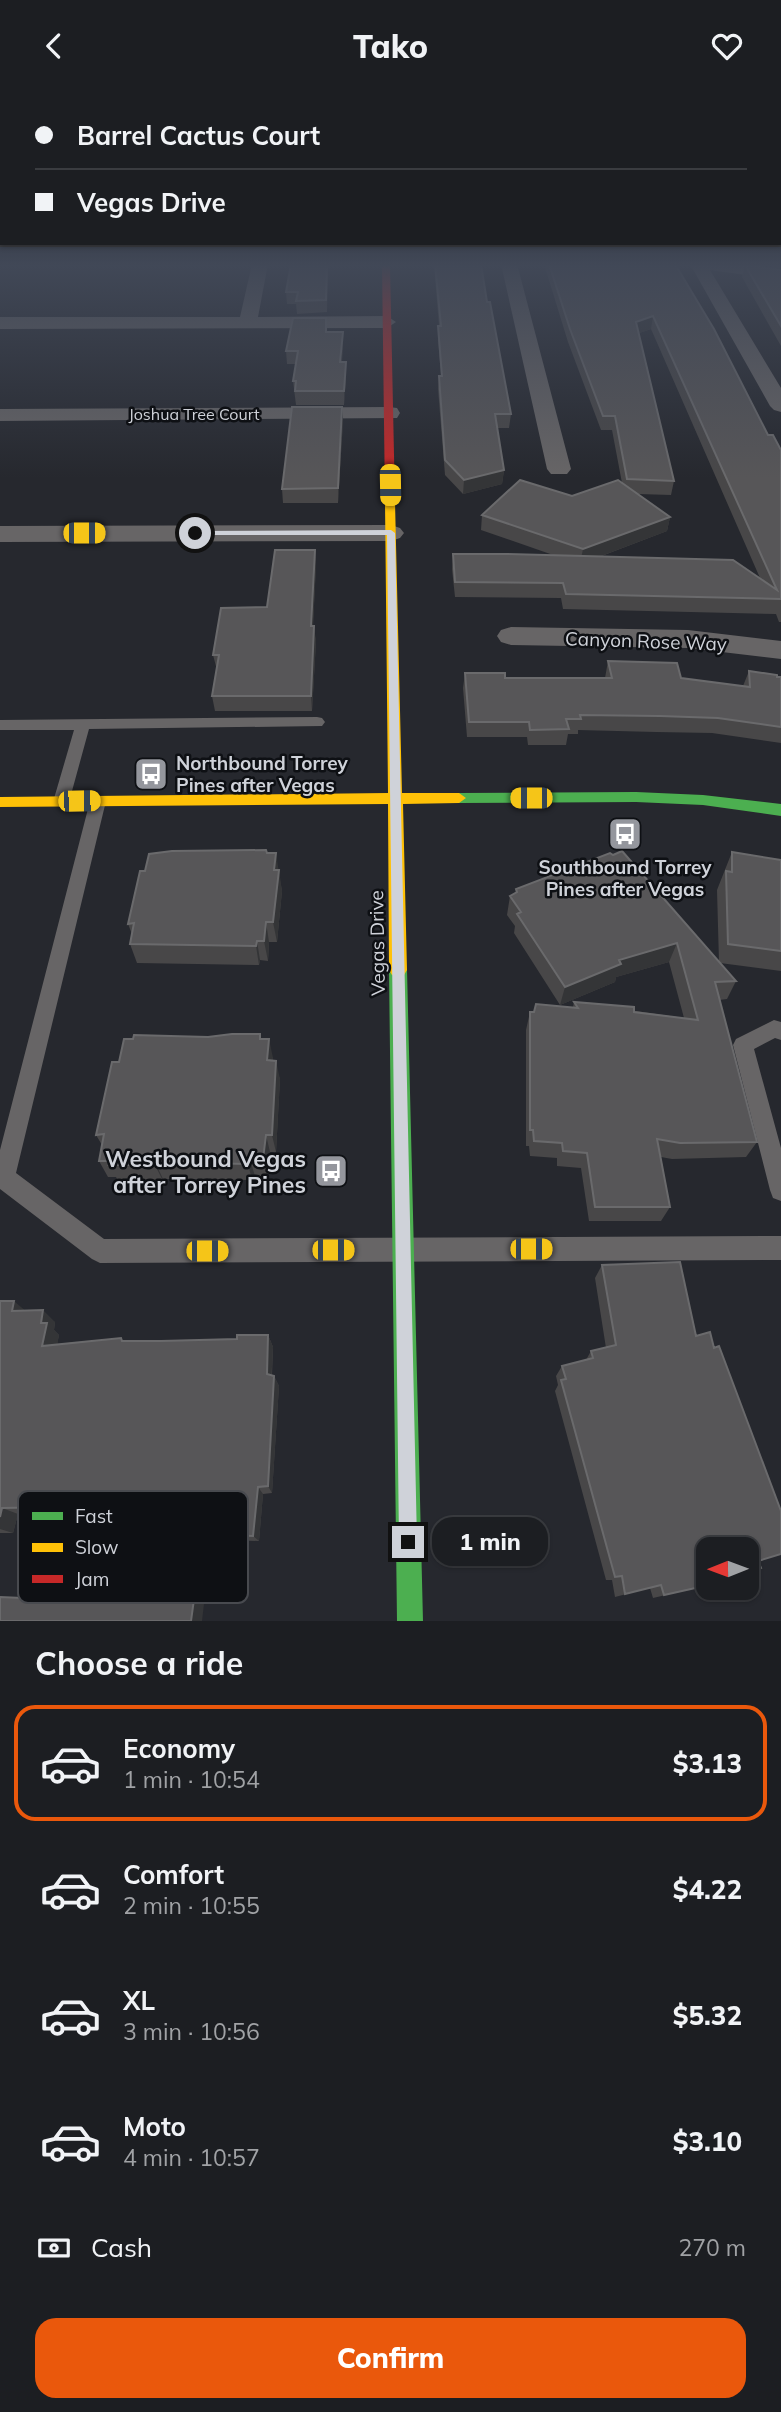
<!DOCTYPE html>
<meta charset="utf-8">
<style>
:root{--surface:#1c1e22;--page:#25272a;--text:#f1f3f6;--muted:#a0a2a5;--line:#3a3c40;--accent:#ea580c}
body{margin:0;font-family:Mulish,sans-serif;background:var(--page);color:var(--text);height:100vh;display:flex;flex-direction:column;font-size:26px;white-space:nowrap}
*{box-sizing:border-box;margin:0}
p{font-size:23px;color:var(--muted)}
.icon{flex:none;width:38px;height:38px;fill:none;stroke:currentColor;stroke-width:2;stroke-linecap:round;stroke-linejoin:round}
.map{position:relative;height:1530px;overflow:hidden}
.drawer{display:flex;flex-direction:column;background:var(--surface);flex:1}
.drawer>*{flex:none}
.hud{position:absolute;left:0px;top:0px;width:782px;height:154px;box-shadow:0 2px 5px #0004,0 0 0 2px var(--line);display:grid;align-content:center;height:154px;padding:0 35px;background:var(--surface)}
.needle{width:46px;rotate:269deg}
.controls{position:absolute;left:696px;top:1446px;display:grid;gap:14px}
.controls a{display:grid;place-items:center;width:63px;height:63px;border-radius:14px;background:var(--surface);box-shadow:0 2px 5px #0004,0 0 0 2px var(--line);font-size:35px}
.end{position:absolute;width:32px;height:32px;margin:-16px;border:9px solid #cfd2d9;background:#111;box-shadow:0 0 0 4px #111}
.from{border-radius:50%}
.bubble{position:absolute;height:49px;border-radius:21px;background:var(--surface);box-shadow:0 2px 5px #0004,0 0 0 2px var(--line);font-size:23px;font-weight:800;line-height:49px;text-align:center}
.car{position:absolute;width:21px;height:42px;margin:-21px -10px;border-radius:9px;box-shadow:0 0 5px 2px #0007;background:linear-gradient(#f5c518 24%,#345 0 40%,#f5c518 0 76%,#345 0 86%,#f5c518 0)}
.hud b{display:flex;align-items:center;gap:24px;height:66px;font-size:26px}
.hud b+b{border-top:2px solid var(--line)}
.hud i{width:18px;height:18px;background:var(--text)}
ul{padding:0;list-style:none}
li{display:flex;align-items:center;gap:21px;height:116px;margin:0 14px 10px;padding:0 21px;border:4px solid transparent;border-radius:21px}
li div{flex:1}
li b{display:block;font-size:26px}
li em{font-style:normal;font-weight:800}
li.selected{border-color:var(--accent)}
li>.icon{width:63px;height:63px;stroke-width:1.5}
h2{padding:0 35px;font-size:32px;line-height:84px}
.pay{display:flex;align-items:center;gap:18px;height:77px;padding:0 35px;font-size:26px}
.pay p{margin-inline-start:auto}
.primary-button{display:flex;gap:14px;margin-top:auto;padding:14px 35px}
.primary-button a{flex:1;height:80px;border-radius:21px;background:var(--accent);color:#fff;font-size:28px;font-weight:800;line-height:80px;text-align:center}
header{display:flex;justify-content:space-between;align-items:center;height:91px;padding:0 35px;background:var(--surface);font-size:32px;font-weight:800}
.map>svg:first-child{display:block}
</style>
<header><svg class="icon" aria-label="back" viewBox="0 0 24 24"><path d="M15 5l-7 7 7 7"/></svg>Tako<svg class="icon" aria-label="heart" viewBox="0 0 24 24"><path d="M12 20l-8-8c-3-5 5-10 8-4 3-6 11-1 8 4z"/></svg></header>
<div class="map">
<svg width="781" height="1530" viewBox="0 0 781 1530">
<rect width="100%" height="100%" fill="#26282e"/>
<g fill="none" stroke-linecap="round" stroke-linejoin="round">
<!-- lane -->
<path fill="#676566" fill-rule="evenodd" d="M317,626L322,627L325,631L322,635L89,638L69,711L61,717L53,711L74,639H0V629Z
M98,704L106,710L16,1082L104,1148L781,1145V1169L100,1172L92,1168L0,1098V1059L90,710Z
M774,929L781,931V949L775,947L754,958L781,1057V1110L773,1107L770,1099L733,954L736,948Z"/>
<!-- street -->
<path fill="#676566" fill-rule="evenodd" d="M252,173H268L258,226L387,225L396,231L387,237L0,238V226H240Z
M501,173H517L571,378L567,383H551L547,378Z
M690,173H737L781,179V189L710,179L781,297V321L774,319L770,315Z
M389,316L397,317L400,322L397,327L0,330V318Z
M391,434L400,437L404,442L400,447L391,450L0,451V435Z
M511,536L688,539L781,550V568L688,557L511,554L501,551L497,545L501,539Z"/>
<!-- fast -->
<path fill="#4caf50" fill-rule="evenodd" d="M636,701L703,704L781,713V725L703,714L636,711L459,712L452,707L459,702Z
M398,872L404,874L407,879L423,1530H397L389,879L392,874Z"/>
<!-- slow -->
<path fill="#ffc107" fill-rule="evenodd" d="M390,408L395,411L402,702H459L466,707L459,712L403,713L407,879L404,884L398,886L392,884L389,879L388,713L0,716V706L388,702L385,411Z"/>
<!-- jam -->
<path fill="#c62828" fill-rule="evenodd" d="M382,173H390L395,411L390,414L385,411Z"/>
</g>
<!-- wall -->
<path fill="#484748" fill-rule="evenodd" d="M291,173H328L327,221L297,223L296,213H287L286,201Z
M434,173H481L487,211L511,323L509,337H497L504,379L502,393L463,403L445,384L438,298L439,285H441L438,248V235H439Z
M544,173H675L768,344L781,359V531H779L776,523L563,518L561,507L455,506L452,478L453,463L556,465L481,439L482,424L572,405L622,392L612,339H601L568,251ZM651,238L760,487L599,466L667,440L670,426L638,403L671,404L674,390L639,242Z
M751,173H781V177Z
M745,174L781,179V255L742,186Z
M327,241L343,254L342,271L346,285L344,314H296L293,290L296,273H287L286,260Z
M342,316L343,330L338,412H283L282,398Z
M315,459L316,474L313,535L316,550L312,620H215L212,605L217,579L213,564L267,516Z
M608,570L681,587L743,595L749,580L781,586V652L712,642L656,641L578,639V643H568L566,654H528L527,646H467L463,597L465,582L505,587H605Z
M732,761L781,769V880L720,872L736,890L727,908L719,909L757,1051L746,1066L672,1068L661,1066L670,1116L661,1130H589L581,1077L557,1075V1067L530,1065L529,1055H526V939L530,921L573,916L574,911L684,927L669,871L616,886L615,891L560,914L514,842L515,835L507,824L510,805L515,803L516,798L610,762L719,871L717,799Z
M278,779L282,800L277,851H269L268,870L260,869L259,874L137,872L130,853L132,843L128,833L145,780Z
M208,946L261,948L273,967V970L280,988L276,1061H270L267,1085H255L252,1089L163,1088V1090H118L116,1086H108L99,1070L102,1054L96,1044L119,971Z
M602,1174L696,1245L758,1470L709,1494L653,1507L650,1497L615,1506L612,1489H606L555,1300L558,1294L556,1285L562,1275L586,1269L591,1260L606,1257L595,1187Z
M0,1210L55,1231L54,1239L59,1244L57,1253L121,1247L123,1250L237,1248L268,1244L273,1256L272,1284L274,1285L279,1295L272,1402L263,1403L259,1450L156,1446L66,1453L53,1448L58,1422L18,1423L13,1442H0Z"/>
<!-- shaded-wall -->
<path fill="#343537" d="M653,225L651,238L634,244L636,231Z
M343,241V254L340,285V271Z
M346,271V285L344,314V300Z
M342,316L343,330L338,412V397Z
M504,379L502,393L463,403L464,389Z
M670,426L667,440L580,473L583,458Z
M315,459L316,474L312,550L311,535Z
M314,535L316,550L312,620L311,605Z
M276,762L279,782L274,779Z
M279,779L282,800L277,851L273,831Z
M266,831L269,851L268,870L264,850Z
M257,850L260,869L259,874L256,855Z
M677,852L669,871L616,886L615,891L560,914L565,896L619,869Z
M269,948L273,967L271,987L267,969Z
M276,970L280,988L276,1061L272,1044Z
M266,1044L270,1061L267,1085L263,1068Z
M250,1069L255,1085L252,1089L248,1073Z
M155,1071L163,1088V1090L155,1074Z
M14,1210L28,1222L12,1220Z
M43,1219L55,1231L54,1239L59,1244L55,1267L42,1255L41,1232Z
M268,1244L273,1256L271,1294L267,1283Z
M274,1285L279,1295L272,1402L268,1395Z
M258,1396L263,1403L259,1450L253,1445Z
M2,1417L18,1423L13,1442L0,1438V1426Z
M195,1501L205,1504L202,1530H191Z"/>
<!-- building -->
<path fill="#575658" stroke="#6a6a6c" stroke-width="2" d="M291,173H327L326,209L296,210L298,201H286Z
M435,173H481L487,211H490L511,323H495L504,379L464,389L445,369L439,285H442L438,235H441Z
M549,173H675L714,238L768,344H773L781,359V508L566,503L563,492L455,491L453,463H508L733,469L777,499L653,225L636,231L674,390L627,388L615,325H603L570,238Z
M745,174L781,179V235Z
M293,227H326V241H343L340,271H346L344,300H295L296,290H293L298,260H286Z
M292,316H342L338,397L282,398Z
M520,389L572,405L618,389L670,426L583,458L482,424Z
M275,459H315L311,535H314L311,605H212L219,564H213L221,517L267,516Z
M608,570L677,572L681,587L750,596L749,580L777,584V586H781V636L718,627L660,625L580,624L581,628H566L569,638L530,639L529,631H469L465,582H505V587H612Z
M266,759L267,762H276L274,779H279L273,831H266L264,850H257L256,855L130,853L134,832L128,833L140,780H145L149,763L172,760Z
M622,760L736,890L715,891L757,1051L680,1052L657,1048L670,1116H595L587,1062L563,1060L562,1052L534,1050L533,1039H530V921H534L536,913L578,917L574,911L634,916V921L698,929L677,852L619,869L621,873L565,896L517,823L521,821L510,805L517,801L516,798L610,762L613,764Z
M732,761L781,769V860L728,853L726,780L732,781Z
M232,943H260V948H269L267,969L276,970L272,1044H266L263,1068L250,1069L248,1073L155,1071V1074H109L111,1070H99L104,1043L96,1044L112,971H119L124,948H133L134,944L208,946Z
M680,1171L696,1245L710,1241L714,1257L719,1255L781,1420V1463L758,1470L761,1477L747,1482V1458H709V1494L664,1504L661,1494L625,1503L622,1485L615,1486L561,1289L566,1288L562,1275L593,1267L591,1260L616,1254L602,1174Z
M0,1210H14L12,1220L43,1219L41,1232H47L42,1255L121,1247L122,1250H161L237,1248V1244H268L267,1283L274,1285L268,1395L258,1396L253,1445L146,1441L53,1448L59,1416L2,1417L0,1426Z
M195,1501L191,1530H0V1506L68,1509L156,1507L158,1502Z"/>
<!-- sky -->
<linearGradient id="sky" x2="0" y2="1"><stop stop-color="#151619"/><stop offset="0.45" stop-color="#414857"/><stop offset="1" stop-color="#414857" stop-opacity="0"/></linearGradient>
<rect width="781" height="387" fill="url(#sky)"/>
<!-- route -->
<path fill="#cfd2d9" d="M391,439L395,442L417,1451L415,1457L408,1460L402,1457L399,1451L387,444H195L191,442L195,440Z"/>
<!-- icons -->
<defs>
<symbol id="bus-square" viewBox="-11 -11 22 22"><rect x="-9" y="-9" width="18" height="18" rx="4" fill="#94969d" stroke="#0e1014"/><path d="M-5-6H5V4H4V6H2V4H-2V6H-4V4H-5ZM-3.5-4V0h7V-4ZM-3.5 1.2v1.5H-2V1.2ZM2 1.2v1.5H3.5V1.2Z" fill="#fff"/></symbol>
</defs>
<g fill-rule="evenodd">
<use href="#bus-square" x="132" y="664" width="38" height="38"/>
<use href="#bus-square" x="606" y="724" width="38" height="38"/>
<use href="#bus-square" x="312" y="1061" width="38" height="38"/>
</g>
<g text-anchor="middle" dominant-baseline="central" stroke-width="5" stroke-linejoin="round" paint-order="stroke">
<!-- far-street labels -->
<g font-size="16" fill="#cfd2d9" stroke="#0e1014">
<text x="194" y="323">Joshua Tree Court</text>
</g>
<!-- street labels -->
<g font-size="19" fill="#cfd2d9" stroke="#0e1014">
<text transform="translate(646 550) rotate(2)">Canyon Rose Way</text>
<text transform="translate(377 852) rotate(-91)">Vegas Drive</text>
</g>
<!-- poi labels -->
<g font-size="19" font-weight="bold" fill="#cfd2d9" stroke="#0e1014" text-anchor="start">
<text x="176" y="672">Northbound Torrey<tspan x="176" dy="22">Pines after Vegas</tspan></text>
<text x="625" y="776" text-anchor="middle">Southbound Torrey<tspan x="625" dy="22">Pines after Vegas</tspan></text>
</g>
<!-- near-poi labels -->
<g font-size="23" font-weight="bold" fill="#cfd2d9" stroke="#0e1014" text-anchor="end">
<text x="306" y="1067">Westbound Vegas<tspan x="306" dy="26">after Torrey Pines</tspan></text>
</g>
</g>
<!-- legend -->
<rect x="18" y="1400" width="230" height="112" rx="10" fill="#0e1014" stroke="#484a4f" stroke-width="2"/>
<rect x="32" y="1421" width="31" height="8" fill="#4caf50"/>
<rect x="32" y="1452" width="31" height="9" fill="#ffc107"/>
<rect x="32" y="1484" width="31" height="8" fill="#c62828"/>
<g font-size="19" fill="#cfd2d9">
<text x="75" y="1432">Fast</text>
<text x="75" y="1463">Slow</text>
<text x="75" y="1495">Jam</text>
</g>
</svg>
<div class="controls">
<a><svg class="needle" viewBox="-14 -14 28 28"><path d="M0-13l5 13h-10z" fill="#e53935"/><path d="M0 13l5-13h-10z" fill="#a0a2a5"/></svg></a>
</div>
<i class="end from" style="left:195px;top:442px"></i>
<i class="end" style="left:408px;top:1451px"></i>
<div class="bubble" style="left:432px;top:1426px;width:116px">1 min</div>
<i class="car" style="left:390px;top:394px;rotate:179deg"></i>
<i class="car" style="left:84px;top:442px;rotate:90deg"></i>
<i class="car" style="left:531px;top:707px;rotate:270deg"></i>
<i class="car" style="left:79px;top:710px;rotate:89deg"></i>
<i class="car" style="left:531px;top:1158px;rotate:90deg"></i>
<i class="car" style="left:333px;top:1159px;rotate:90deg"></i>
<i class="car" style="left:207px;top:1160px;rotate:90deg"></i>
<div class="hud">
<b><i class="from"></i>Barrel Cactus Court</b>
<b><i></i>Vegas Drive</b>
</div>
</div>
<section class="drawer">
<h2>Choose a ride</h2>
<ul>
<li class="selected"><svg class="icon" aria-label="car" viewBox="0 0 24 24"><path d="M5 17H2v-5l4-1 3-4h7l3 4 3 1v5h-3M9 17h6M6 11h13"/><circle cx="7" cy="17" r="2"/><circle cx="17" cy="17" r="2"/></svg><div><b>Economy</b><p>1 min · 10:54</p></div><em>$3.13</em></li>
<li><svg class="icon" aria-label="car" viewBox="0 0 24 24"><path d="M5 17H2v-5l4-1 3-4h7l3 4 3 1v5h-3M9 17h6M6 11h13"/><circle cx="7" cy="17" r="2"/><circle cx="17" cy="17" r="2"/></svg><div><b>Comfort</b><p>2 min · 10:55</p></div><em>$4.22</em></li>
<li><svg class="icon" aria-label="car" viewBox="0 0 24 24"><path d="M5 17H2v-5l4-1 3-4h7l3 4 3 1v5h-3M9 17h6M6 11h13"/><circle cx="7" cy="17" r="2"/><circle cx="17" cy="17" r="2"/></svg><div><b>XL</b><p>3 min · 10:56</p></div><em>$5.32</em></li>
<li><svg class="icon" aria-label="car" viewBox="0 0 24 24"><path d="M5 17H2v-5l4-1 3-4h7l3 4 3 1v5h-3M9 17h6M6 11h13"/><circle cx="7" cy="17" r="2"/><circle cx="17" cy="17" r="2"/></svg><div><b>Moto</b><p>4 min · 10:57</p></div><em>$3.10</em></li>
</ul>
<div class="pay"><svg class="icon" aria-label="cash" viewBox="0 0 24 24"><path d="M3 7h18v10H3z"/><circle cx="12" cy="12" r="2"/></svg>Cash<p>270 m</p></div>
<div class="primary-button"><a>Confirm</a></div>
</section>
